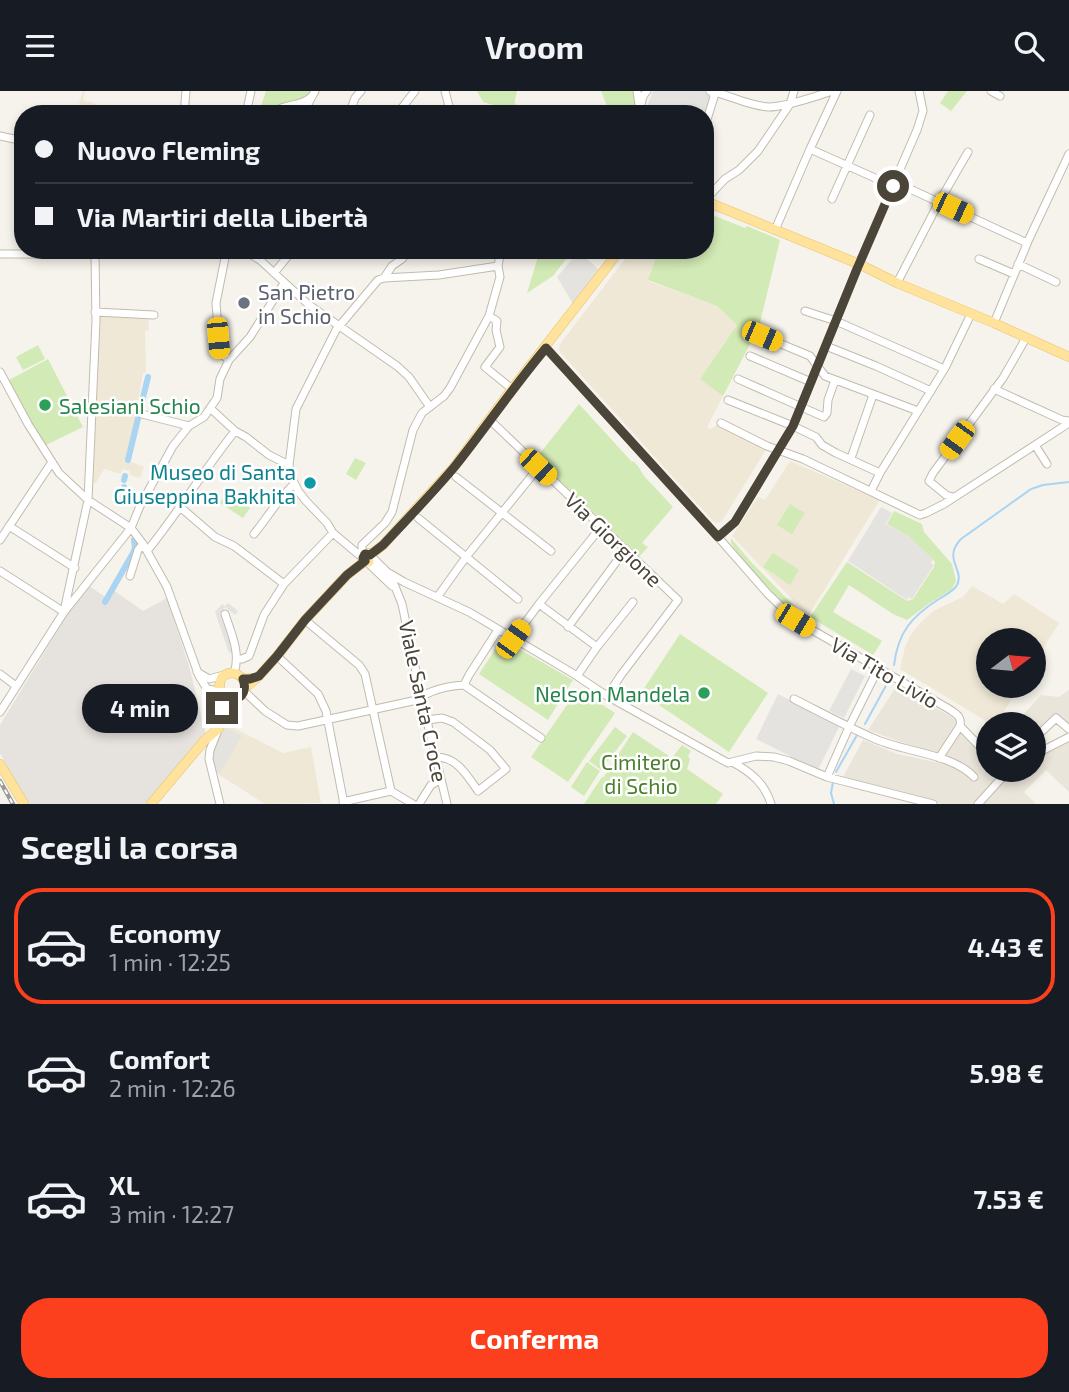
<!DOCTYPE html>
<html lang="it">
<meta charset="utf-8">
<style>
:root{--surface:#171b24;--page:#20242c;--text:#f1f3f6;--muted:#9ea1a6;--line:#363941;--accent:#fc3f1d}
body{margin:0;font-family:"Exo 2",sans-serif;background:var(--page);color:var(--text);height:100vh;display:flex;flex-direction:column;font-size:26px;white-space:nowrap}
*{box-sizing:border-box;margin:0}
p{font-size:23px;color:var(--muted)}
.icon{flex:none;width:38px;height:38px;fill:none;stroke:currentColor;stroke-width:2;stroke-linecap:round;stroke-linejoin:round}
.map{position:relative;height:713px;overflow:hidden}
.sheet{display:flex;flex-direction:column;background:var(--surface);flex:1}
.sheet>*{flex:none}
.hud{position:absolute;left:14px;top:14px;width:700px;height:154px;border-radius:28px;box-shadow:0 4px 10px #0003;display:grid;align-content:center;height:154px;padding:0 21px;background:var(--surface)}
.needle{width:46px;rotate:74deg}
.buttons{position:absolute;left:976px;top:537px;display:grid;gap:14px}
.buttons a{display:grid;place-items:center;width:70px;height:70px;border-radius:50%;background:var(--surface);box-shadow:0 4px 10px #0003;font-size:35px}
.end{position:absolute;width:32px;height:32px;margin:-16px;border:9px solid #4b4439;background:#fff;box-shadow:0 0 0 4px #fff}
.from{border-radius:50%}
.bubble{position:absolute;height:49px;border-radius:24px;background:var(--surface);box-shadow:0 4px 10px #0003;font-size:23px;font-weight:700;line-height:49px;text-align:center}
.car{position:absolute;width:21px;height:42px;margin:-21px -10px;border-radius:9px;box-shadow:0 0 5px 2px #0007;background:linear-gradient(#f5c518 24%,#345 0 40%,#f5c518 0 76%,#345 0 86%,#f5c518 0)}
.hud b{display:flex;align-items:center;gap:24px;height:66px;font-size:26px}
.hud b+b{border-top:2px solid var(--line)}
.hud i{width:18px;height:18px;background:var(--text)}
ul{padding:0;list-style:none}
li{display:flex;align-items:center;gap:21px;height:116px;margin:0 14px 10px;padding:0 7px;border:4px solid transparent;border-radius:28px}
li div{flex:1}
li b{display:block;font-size:26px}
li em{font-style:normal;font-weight:700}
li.active{border-color:var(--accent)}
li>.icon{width:63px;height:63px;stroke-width:1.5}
h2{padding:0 21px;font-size:32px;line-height:84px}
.cta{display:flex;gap:14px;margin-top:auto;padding:14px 21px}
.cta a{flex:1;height:80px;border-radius:28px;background:var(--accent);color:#fff;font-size:28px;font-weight:700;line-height:80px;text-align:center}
header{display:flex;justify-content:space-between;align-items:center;height:91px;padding:0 21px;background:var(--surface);font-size:32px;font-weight:700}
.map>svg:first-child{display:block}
</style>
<header><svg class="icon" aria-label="menu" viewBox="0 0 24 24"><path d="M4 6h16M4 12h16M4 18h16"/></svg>Vroom<svg class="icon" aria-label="search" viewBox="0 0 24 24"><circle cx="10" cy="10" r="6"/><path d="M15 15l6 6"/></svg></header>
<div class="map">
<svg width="1069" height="713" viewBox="0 0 1069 713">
<rect width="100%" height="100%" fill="#f6f3ec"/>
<!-- residential -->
<path fill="#eae5da" d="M896,596L956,628L957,633L940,663L898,650L868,639Z
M1069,599V635L1055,624L1034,643V634H1014L1041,604L1059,606Z
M960,642L989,671V679H997L1000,682L985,702L973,713H942L915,704L843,686L863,649L897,663L940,672Z
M1069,650V701L1046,679L1024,701L1036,713H983L1000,691L1014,679H1034V668Z"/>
<!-- industrial -->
<path fill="#e6e2dd" d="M86,493L107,507L112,498L143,520L167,507L189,575L206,643L147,713H30L20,700L0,662V634Z"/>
<!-- education -->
<path fill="#efe8d6" d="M83,0H85L83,9L111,18L110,21H108V23H76Z
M632,159H659L648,190L717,215L737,234L700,288L723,305L707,336L711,338L717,334H720L772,358L765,360L722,430L717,432L714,431L681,395L559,260L560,253Z
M100,221L148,223L149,239L145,240L146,282H143L135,332L126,369L144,376L140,387L130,384V380L122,378L121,383L104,378L96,392H93Z
M790,370L880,409L808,525L732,445L758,406L765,409Z
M972,495L1003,513L1014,503L1059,532L1034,572V550H989V595H1020L996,633H991L900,578L905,556L911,543L923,529L935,519L963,506Z
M226,628L234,632L232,636L283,662L311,656L321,712L265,713L210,678L208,659Z"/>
<!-- green -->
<path fill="#d2eab5" d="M266,0H320L318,5L273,23H265L260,18Z
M477,0H517C516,7 512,12 518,17L547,16L553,14L555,15L557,23H511L497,15L483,11Z
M601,0H640L636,23H617L616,19L607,15Z
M948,0H967L951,20L940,12Z
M705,121L745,137L747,135L780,149L759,236L723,305L700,288L737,234L717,215L648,189L659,159H705Z
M538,159H573L553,185L527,202L537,169Z
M38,254L45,268L23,279L16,266Z
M48,268L83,336L44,355L9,289Z
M579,313L632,371L633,370C639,375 641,380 644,385L673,416L642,452L648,456L636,469L606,432L534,370Z
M355,367L366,372L356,389L346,383Z
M228,401L250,417L243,427L220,412Z
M790,413L805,422L792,443L777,434Z
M894,420L922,433L924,441L952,473L956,490L952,498L927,514L907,529L893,523L849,494L833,521L882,550L873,564L810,526L847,471L907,510L913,508L934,476L935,471L908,445L887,433Z
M731,447L751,471L810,531C779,521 753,481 734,457L731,452Z
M773,462L799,479L790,494L763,476Z
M680,543L768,602L729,661L641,602Z
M502,548L573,589L548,629L479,583Z
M578,598L615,622L568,691L531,666Z
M615,636L627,645L601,679L589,670Z
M633,641L672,667L682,654L691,660L688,665L690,668L687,678L723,703L716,713H584L602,686L603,687Z
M587,671L600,680L584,705L571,696Z"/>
<!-- parking -->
<path fill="#e5e3e0" d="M653,0H705L710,4L705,23H663L646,18Z
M579,160L599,179L573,213L557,186Z
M881,416L892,422L886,433L908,445L933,468L931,472L934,474L912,508L909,506L907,509L848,470Z
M228,512L238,520L235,524L225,516L220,523L233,561L229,562L215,521L222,513L225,515Z
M851,578L865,585L844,627L829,620Z
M778,603L840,634L818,679L756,648Z
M224,636L242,645L220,682L212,677L214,658Z"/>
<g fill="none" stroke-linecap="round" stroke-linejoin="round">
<!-- stream -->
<path stroke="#a9d4f2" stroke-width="2" d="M894,574C898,541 912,525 939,508C945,504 954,500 957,494C965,478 942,468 961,448L1031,398L1043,394L1069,391
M865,633L889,589
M836,681L857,644
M833,691L831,702L834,713"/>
<!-- canal -->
<path stroke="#a9d4f2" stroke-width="6" d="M128,369L148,286
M124,389L125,385
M124,396L126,408
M105,511L133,462L135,457L134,449"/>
<defs>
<path id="minor" d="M445,0L451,23
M637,0L639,14
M710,0C730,4 748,15 769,16C786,16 816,5 833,0
M991,0L1000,5
M184,23L186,0
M246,23L251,0
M272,23C285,11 299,17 311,6
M300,23L307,15L315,0
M351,23L350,21L355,7L361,0
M397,23L415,0
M639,23L643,5L647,0
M705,35L714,6L712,1
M0,45L23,50
M810,58L893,95
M895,91L1027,152
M832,108L870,24
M705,109L725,88L739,79L758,60L790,13L794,0
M775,139L810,58L837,0
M243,159L260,169L309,214L397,275L409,286L430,316
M0,163H216L239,159
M979,168L1014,183
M1018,173L1056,191
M274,182L293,159
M384,187L392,175L402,168L409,159
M897,192L939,111L968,61
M805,220L836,230L942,277H945
M95,221L154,224
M489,225L497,230L496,239L500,256L485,276L512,298
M994,232L1029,148L1069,63
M762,245L810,265L825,285L918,320
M826,255L876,275L931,300
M546,257L718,446L768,503L795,529L949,618C956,623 962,625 960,635
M750,265L811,291
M229,269L250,246L284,192
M0,281L28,333L59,382L88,409L131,437L143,453L167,496L199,585L207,598L219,600
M738,288L824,326L827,322L828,309L835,289
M994,298L1062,329L1069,330
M728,309L793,335L816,346L822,354L836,362L880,382
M210,317L235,340L246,346L269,364L289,374
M142,323L189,335
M490,329L678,509L621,584L607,605
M721,332L767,355L803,368L920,424L926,422L944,413L1069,332
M1035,354L1047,373
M851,367L873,304
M456,386L551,460
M871,400L880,382L945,277L971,223
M953,406L946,404L929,390L933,382L1003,287L1026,247
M179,415L215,446L234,455L284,493
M418,427L518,508
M9,435L75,477
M254,443C267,427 279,407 294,393
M718,446L735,431L793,335L859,173L917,39L923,20L919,0
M0,449L52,371
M362,458V454L385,432L392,421L413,339L422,322L444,305L450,297L489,225L500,186L498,175L501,159
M147,460C178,422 204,379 235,340
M371,465L387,481L394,493L402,513L421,605L447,713
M364,468L333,442L327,432L306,410L299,401L291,386L289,374L296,318L336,239L378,189L384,187L439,184L498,175
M366,470L392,495
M0,480L64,521
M387,481L404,491L469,521L574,583L607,605L728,672L756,665L774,666L789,670L827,686L933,713
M130,485L138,459L143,453
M438,505L466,466L539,376
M539,513L597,556
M64,520L88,409L96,230L95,163
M225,523C231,542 241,562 234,582
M305,529L359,574L365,583L391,700
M568,536L625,459
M513,548L539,513L601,436
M277,565L318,603L326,620L344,713
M237,568H242L249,565L264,524L284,493L333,442
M197,581L209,588L224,584
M0,583L16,595
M577,585L597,556L633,511
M464,594L541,647
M464,594L469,584L498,539
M244,600L265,620L287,634L298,635L417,609C431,598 448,595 464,594
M794,608C820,621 846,635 873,647C902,661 952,662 974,686
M0,621L64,521L131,437L140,415L173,355L189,335L204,326L217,307L220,288L229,269L220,262L216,212L226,162
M427,629L442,627L453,631L490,659L506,678L478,700C467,684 456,665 435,666
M960,635L989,665
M218,639L210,659L209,668L220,713
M1034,648L1056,627L1069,638
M1034,664L1069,646
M939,667L960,635
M734,672C752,682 765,693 771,713
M827,686L849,636L878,578
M343,711L391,700L413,713
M419,713L431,694L440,689
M978,713L1009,679"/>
<path id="major" d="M705,110L859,173L897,192L994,232L1069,266
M365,470L364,464L368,462L370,464L383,454L454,376L512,298L620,159
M222,623C222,611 216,596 222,586C229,580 237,581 243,588L257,587
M0,673L24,713
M151,713L204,650L219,637L226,619L234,608L242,604L245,597L259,585L277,565L305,529L347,484L365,470L369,471"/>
</defs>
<!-- minor casing -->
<use href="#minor" stroke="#c2bbae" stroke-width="9"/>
<!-- major casing -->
<use href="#major" stroke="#e6c16a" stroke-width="10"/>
<!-- minor -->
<use href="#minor" stroke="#fff" stroke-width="7"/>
<!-- major -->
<use href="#major" stroke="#ffe39c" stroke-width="9"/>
<defs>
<path id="rail" d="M0,690L13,713"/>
</defs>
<!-- rail casing -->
<use href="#rail" stroke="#9a9a9a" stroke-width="4.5"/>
<!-- rail -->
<use href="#rail" stroke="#fff" stroke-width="2" stroke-dasharray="5" stroke-linecap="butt"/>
</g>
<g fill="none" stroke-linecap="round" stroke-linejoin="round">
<!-- route -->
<path stroke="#4b4439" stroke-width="9" d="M222,617L221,603C235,614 249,605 243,588H250L259,585L277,565L305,529L347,484L365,470L363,467L365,463L370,464L383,454C407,428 433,402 456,374C487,335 514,295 546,257L718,446L735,431L793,335L857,178L893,95"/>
</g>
<!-- markers -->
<circle fill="#6b7280" stroke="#fff" stroke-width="2.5" cx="244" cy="212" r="7"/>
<g fill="#2e9e5b" stroke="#fff" stroke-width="2.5">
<circle cx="45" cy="314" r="7"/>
<circle cx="704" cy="602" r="7"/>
</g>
<circle fill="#0f9aa8" stroke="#fff" stroke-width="2.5" cx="310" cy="392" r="7"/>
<g text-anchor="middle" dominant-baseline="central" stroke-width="5" stroke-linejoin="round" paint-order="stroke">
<!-- worship labels -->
<g font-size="21" fill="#5b616d" stroke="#fff" text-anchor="start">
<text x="258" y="200">San Pietro<tspan x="258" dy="24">in Schio</tspan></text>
</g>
<!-- leisure labels -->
<g font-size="21" fill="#27864d" stroke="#fff" text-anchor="start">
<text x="59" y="314">Salesiani Schio</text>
<text x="690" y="602" text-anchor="end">Nelson Mandela</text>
</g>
<!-- culture labels -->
<g font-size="21" fill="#0d838f" stroke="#fff" text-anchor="end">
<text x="296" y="380">Museo di Santa<tspan x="296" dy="24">Giuseppina Bakhita</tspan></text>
</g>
<!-- street labels -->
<g font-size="21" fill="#4b4439" stroke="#fff">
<text transform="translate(614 448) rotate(44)">Via Giorgione</text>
<text transform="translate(885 581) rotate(30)">Via Tito Livio</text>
<text transform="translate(424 610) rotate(78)">Viale Santa Croce</text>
</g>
<!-- park labels -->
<g font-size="21" fill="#4a7f2a" stroke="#fff">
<text x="641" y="670">Cimitero<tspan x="641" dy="24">di Schio</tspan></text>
</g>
</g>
</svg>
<div class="buttons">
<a><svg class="needle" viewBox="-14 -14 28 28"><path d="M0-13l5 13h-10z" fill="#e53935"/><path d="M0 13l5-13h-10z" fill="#9ea1a6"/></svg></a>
<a><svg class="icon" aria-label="layers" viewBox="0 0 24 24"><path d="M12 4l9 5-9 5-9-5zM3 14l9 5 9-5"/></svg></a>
</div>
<i class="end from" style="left:893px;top:95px"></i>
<i class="end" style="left:222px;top:617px"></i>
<div class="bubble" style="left:82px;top:593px;width:116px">4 min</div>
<i class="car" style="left:953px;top:117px;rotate:115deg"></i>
<i class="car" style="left:762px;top:245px;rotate:113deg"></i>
<i class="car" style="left:218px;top:247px;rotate:175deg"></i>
<i class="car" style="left:957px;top:349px;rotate:216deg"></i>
<i class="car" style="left:538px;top:376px;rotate:133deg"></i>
<i class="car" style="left:795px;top:529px;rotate:121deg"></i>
<i class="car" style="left:513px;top:548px;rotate:36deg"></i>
<div class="hud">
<b><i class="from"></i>Nuovo Fleming</b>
<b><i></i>Via Martiri della Libertà</b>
</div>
</div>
<section class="sheet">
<h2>Scegli la corsa</h2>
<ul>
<li class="active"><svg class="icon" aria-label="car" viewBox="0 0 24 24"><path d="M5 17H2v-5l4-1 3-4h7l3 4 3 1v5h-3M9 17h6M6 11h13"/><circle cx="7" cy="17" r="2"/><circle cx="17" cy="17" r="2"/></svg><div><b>Economy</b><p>1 min · 12:25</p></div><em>4.43 €</em></li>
<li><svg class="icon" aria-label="car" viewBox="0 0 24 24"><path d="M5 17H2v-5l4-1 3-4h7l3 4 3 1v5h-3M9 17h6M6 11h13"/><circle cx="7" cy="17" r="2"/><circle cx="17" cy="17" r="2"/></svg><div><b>Comfort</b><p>2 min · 12:26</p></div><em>5.98 €</em></li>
<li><svg class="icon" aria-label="car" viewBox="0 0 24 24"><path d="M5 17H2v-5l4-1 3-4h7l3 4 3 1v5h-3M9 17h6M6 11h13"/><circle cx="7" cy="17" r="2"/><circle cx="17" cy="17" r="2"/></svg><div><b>XL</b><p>3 min · 12:27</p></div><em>7.53 €</em></li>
</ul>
<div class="cta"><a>Conferma</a></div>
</section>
